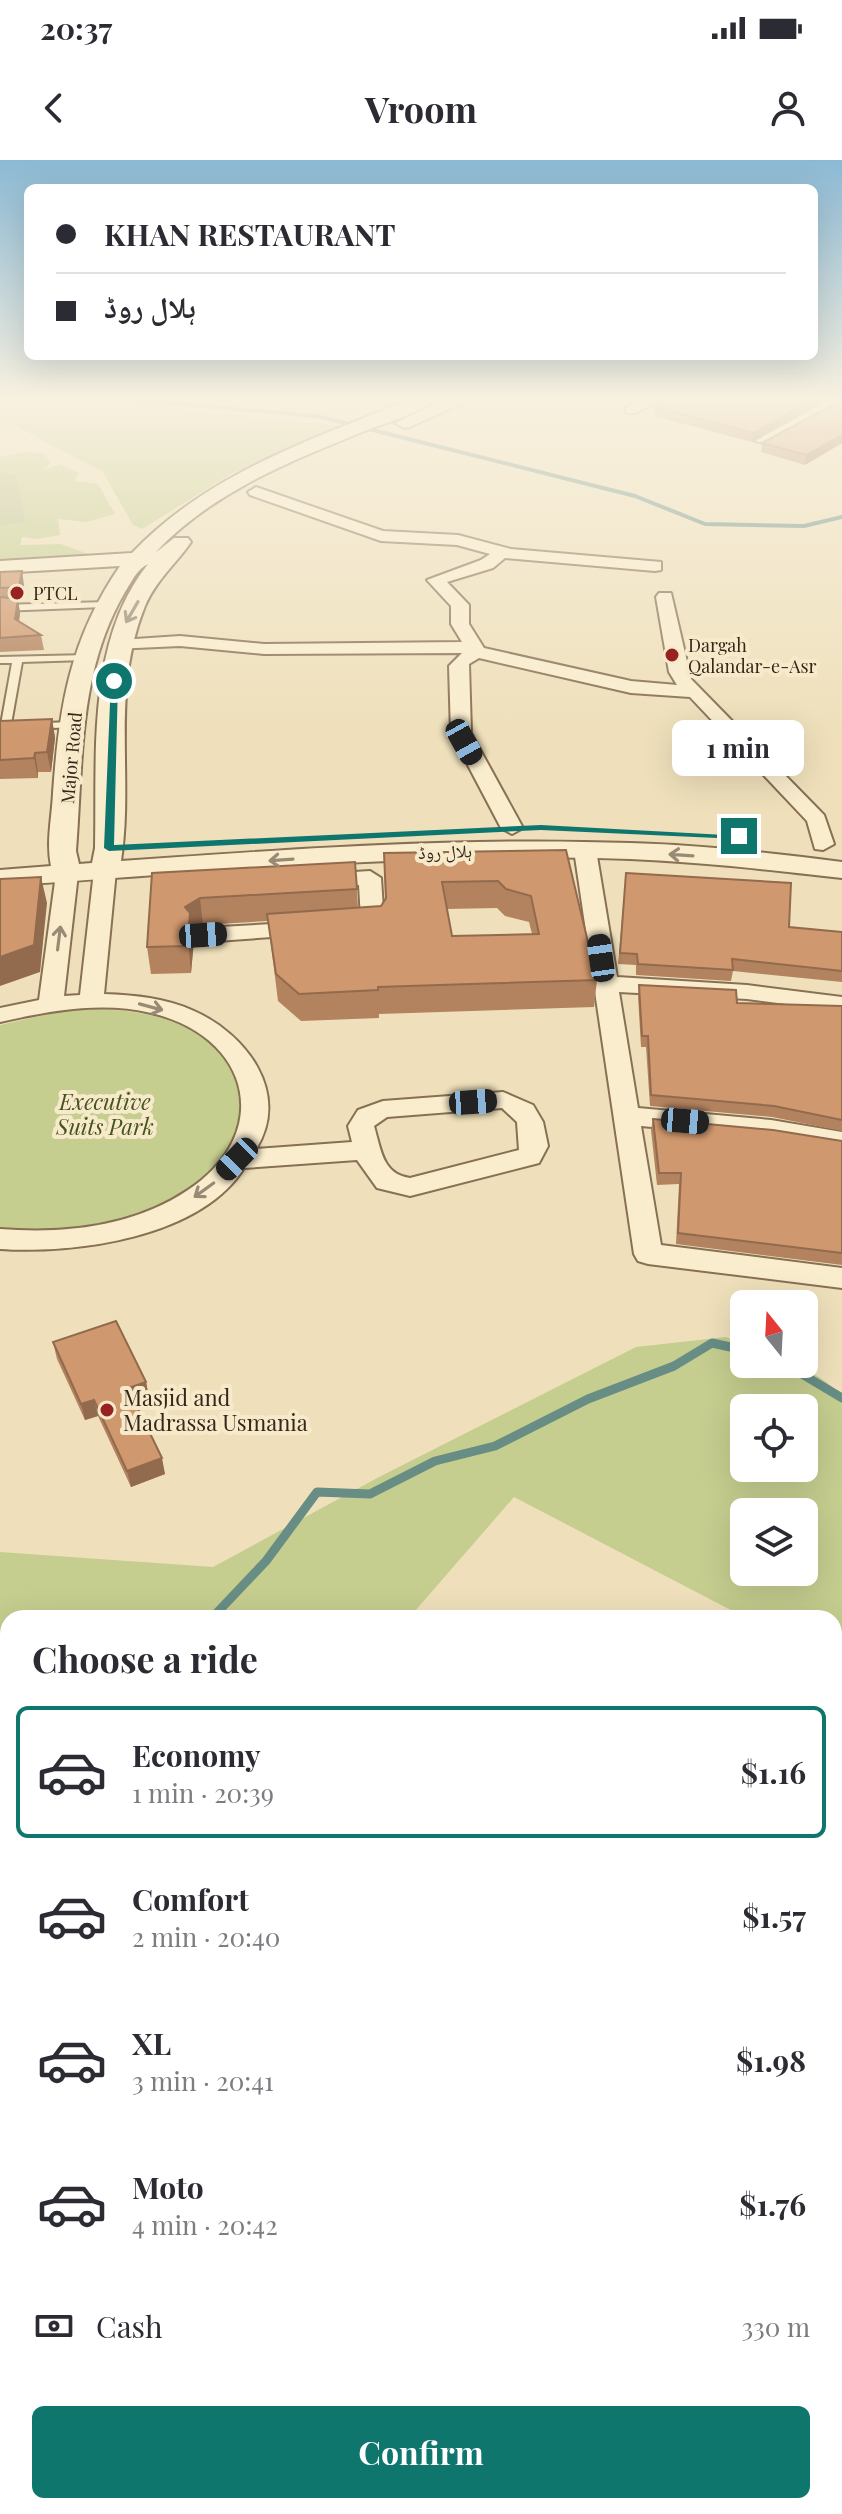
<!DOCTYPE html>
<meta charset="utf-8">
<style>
:root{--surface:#fff;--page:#f7f7f7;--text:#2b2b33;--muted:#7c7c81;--line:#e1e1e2;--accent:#0f766e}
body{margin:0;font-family:"Playfair Display","Noto Naskh Arabic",serif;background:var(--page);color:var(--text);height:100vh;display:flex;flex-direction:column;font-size:30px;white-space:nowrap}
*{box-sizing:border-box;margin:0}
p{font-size:26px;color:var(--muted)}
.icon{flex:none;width:44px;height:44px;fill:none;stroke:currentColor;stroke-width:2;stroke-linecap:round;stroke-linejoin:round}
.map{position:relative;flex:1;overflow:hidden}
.sheet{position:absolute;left:0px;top:1450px;width:842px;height:904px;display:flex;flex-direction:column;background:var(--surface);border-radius:24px 24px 0 0;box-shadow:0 8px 32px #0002}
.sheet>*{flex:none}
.top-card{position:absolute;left:24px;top:24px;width:794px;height:176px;border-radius:12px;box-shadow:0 8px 32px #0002;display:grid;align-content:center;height:176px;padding:0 32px;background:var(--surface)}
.needle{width:52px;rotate:342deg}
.tools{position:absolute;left:730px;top:1130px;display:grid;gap:16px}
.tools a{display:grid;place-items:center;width:88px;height:88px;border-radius:12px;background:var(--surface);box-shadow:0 8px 32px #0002;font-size:40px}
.end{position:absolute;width:36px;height:36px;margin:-18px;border:10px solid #0f766e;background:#fff;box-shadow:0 0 0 4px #fff}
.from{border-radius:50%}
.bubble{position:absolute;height:56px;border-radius:12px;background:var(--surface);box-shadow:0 8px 32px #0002;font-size:26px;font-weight:700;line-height:56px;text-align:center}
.car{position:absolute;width:24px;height:48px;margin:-24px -12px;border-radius:10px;box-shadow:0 0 6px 2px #0007;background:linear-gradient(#222 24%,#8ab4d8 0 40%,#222 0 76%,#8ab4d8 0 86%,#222 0)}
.top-card b{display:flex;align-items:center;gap:28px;height:76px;font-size:30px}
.top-card b+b{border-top:2px solid var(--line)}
.top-card i{width:20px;height:20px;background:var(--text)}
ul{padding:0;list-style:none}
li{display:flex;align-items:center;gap:24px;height:132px;margin:0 16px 12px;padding:0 16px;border:4px solid transparent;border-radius:12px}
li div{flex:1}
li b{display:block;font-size:30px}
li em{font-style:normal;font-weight:700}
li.current{border-color:var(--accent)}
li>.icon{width:72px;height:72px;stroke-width:1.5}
h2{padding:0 32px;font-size:36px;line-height:96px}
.pay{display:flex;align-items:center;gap:20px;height:88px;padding:0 32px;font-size:30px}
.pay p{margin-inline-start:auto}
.cta{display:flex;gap:16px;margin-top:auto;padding:16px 32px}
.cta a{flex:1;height:92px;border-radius:12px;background:var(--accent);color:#fff;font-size:32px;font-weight:700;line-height:92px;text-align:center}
.status{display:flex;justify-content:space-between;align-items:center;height:56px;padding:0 40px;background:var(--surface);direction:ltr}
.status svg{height:22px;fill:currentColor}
header{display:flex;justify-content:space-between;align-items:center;height:104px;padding:0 32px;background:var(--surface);font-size:36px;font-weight:700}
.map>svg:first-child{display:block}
</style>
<div class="status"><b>20:37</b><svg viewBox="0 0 49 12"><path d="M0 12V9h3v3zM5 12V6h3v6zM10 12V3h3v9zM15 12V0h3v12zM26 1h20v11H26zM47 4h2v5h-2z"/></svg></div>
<header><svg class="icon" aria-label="back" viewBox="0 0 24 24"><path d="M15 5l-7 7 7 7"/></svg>Vroom<svg class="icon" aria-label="person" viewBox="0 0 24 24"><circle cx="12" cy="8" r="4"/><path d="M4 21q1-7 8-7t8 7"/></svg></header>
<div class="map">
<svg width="842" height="2354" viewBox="0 0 842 2354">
<rect width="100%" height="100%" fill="#efe0bb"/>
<!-- green -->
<path fill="#c5cd8f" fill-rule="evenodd" d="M0,240H88L345,266L231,314L142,369L133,365L103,312L0,258Z
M27,292L45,294L50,303L43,311L59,304L79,313L74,321L98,324L115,354L87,362L58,359L60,375L38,379L22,377L20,385L61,384L91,395L0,404V297Z
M72,849C131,847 216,857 238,923C245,944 240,968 229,987C183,1061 79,1078 0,1069V865Z
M726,1177L744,1185V1204C790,1204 808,1203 842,1236V1508L834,1504V1458H746L514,1337L409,1458H8V1569L0,1570V1392L213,1407L379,1317L636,1187ZM744,1248H804V1308H744ZM804,1352V1412H744V1352Z"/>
<!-- cemetery -->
<path fill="#bbc18f" d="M0,312L16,315L25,361L0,366Z"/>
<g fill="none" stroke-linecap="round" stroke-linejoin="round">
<!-- stream-far1 -->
<path stroke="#678d84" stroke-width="4" d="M135,240L317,256L635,336L705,364L804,366L842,357"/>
<!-- stream -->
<path stroke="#678d84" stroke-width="9" d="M785,1204L842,1238
M212,1458L266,1401L317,1332L370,1334L435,1301L495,1286L588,1239L674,1206L712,1183L744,1190
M0,1537L8,1538"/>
<defs>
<path id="service" d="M107,442V446L104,447L0,451V445Z
M89,495L91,497L86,500L22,502L11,564L74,562L78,563V567L0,570L12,503H0V497Z"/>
<path id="minor" d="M641,240H659L636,253H626V247Z
M828,240H842V244L767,284L755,281Z
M256,327L383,371L458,375L511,389L661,402V410L655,411L505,398L493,408L447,422L469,445V464L484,488L631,521L677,525L669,512L656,437L659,433H671L691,519L824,655L834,684L823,690L815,689L807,661L690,537L631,533L479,498L469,504L471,573L523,668L512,674L501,668L451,573L449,506L462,493L264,494L180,486L114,489L111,485L120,480L180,476L264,484L462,482L451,464V446L427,420L481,400L490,394L457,385L381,381L250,335L248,332Z
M585,683L596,690L617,817L747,825L842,837V851L747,839L619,832L638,948L771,960L842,972V990L771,978L641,966L661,1085L842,1108V1128L648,1104L638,1101L634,1094L574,690Z
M341,689L352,696L354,712L370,711L381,718L384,765L381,770L351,773L340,766L343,761L361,759L359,725L344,726L333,719L330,696Z
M105,704L116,711L104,834C134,835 166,838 194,851C246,874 291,933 256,989L352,982L348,966L358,950L383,941L503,932L533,945L543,962L548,986L539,1003L410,1036L377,1028L357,1000L244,1008C200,1078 75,1094 0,1089V1069C64,1074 133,1067 188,1030C275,972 250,876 151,853C102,841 49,851 0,862V848L39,840L56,714L67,707L78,714L64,836L80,835L94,711ZM502,948L517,962L519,990L410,1018C382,1014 381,989 374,966L387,957Z
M307,762L319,769L315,774L203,782L191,775L203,768Z
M834,2290L842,2294V2354H819L816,2346H834Z
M340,2346H390V2354H340Z"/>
<path id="tertiary" d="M409,240H434C420,254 375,266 355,275C283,304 209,335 155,393L174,378H188L191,382C176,404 156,420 145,446C110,532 134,616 121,701C290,689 460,677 630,683C701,685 772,693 842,702V718C772,710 701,702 630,699C420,692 209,712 0,726V710L51,706C46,682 52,657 53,633C59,546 70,479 120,406L0,413V401L132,393C207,314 310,280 409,240ZM148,404C86,481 97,596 95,688L92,703L79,704L76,691C83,601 78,512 125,432C132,421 137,409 148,404Z
M444,240H469L410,267L404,268L395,263Z"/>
</defs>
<!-- service casing -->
<use href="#service" stroke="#877054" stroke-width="4"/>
<!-- minor casing -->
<use href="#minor" stroke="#877054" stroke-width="4"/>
<!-- tertiary casing -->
<use href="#tertiary" stroke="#877054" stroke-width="4"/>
<!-- service -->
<use href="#service" fill="#faedce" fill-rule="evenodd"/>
<!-- minor -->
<use href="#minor" fill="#faedce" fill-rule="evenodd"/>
<!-- tertiary -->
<use href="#tertiary" fill="#faedce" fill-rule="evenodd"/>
</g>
<!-- wall -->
<path fill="#b3835f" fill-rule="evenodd" d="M822,240L752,282L654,256L655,247Z
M842,240V283L805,305L761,292L762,283Z
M0,412L24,425L22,441L18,442L20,453L19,462L41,475L44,490L0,492Z
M52,559L55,578L51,612H38V618L0,619V561Z
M566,690L597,820L594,847L379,854V858L301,861L278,841L268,761L203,765L192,771L194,780L191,813L151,814L147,787L152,713L355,702L358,748L381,746L385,739L384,693ZM497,748L505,756L529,762L532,774L452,776L447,749Z
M626,713L789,767L842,772V822L733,811L731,821L636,815V805L618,804Z
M639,825L737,843L842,846V971L772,957L650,946L646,887H641L638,836Z
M653,959L842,981V1105L676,1084L679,1024L657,1025L651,970Z
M53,1182L146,1222L149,1238L135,1243L165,1314L131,1327L98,1256L85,1260L57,1199Z
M8,1644V1721H5L0,1712Z
M842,1739V2075L836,2051L842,2044L834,2016V1740Z"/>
<!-- shaded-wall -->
<path fill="#926a4d" d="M809,240H822L752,282L754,273Z
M842,275V283L805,305L806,295Z
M22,411L24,425L22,441L19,427Z
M18,439L20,453L17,474L15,459Z
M52,559L55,578L51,612L47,592Z
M35,593L38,612V618L34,598Z
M41,717L47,743L40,812L0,826V797Z
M200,738L203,765L192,771L194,780L191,813L185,747Z
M146,1222L149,1238L131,1244L128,1228Z
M94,1240L98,1256L85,1260L81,1244Z
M162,1298L165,1314L131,1327L127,1311Z"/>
<!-- building -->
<path fill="#d0986e" stroke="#926a4d" stroke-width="2" fill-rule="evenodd" d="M670,240H809L754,273L655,247Z
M842,240V275L806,295L762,283Z
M22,411L19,427L0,428V412Z
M0,437L18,439L15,459L41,475L0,478Z
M52,559L47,592L35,593L34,598L0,600V561Z
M566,690L597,820L378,827V830L299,834L276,814L267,754L381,746L386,738L384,693ZM498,721L506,729L531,736L539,774L452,776L442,722Z
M355,702L357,729L200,738L185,747L190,753L187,786L147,787L152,713Z
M626,713L791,723L789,767L842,772V811L732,799L733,810L638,804L637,794L620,793Z
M41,717L34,785L0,797V719Z
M639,825L736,830L737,843L842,846V960L774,946L651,935L648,876H642Z
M653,959L773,970L842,981V1093L678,1073L681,1013H659Z
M116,1161L146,1222L128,1228L162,1298L127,1311L94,1240L81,1244L53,1182Z
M7,1644H8V1712H0Z
M842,1739V2021L834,1992V1740Z
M8,1812V2346H301V2354H0V1813Z
M430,2346H802L803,2354H430Z"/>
<!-- one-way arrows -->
<defs><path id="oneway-shaft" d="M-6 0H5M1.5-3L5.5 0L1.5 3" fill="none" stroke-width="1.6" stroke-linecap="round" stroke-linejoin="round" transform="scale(2)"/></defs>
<g stroke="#988a74">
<use href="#oneway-shaft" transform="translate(132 452) rotate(120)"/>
<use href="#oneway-shaft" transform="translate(681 695) rotate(-176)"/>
<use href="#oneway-shaft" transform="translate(281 700) rotate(176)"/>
<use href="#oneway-shaft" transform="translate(59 778) rotate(-83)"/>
<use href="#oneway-shaft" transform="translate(151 847) rotate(15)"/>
<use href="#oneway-shaft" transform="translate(204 1030) rotate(144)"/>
</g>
<!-- sky -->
<linearGradient id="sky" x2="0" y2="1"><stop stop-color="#8bb9d4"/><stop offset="0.42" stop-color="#f8f1e0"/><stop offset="1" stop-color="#f8f1e0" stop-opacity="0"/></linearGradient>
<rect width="842" height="570" fill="url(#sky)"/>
<!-- route -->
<path fill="#0f766e" d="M111,519L118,521L114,685L541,665L744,676L739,679L541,670L109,691L104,688Z"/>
<!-- markers -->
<g fill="#982222" stroke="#f7eaca" stroke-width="3">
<circle cx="17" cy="433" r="8"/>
<circle cx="672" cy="495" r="8"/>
<circle cx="107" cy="1250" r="8"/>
</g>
<g text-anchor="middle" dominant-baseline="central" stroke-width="8" stroke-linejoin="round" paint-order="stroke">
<!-- far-poi labels -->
<g font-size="18" fill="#35271a" stroke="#f7eaca" text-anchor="start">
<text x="33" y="433">PTCL</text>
<text x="688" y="485">Dargah<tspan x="688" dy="21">Qalandar-e-Asr</tspan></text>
</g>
<!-- far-street labels -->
<g font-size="18" fill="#35271a" stroke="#f7eaca">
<text transform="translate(71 598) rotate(-85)">Major Road</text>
<text transform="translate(445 691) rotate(-2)">ہلال روڈ</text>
</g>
<!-- park labels -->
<g font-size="22" font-style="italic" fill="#45531f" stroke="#f7eaca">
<text x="105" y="941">Executive<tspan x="105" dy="25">Suits Park</tspan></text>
</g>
<!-- poi labels -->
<g font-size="22" fill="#35271a" stroke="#f7eaca" text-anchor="start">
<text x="123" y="1237">Masjid and<tspan x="123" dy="25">Madrassa Usmania</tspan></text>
</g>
</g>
</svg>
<div class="tools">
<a><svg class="needle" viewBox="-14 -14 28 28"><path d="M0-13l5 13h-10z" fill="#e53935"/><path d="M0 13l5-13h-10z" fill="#7c7c81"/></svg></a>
<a><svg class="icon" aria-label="locate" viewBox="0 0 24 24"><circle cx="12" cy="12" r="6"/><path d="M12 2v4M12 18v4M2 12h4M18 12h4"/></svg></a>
<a><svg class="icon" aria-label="layers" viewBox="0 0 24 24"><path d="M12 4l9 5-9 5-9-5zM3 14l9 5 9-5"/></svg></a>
</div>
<i class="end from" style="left:114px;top:521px"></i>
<i class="end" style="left:739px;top:676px"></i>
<div class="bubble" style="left:672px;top:560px;width:132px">1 min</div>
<i class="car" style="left:464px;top:582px;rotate:151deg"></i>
<i class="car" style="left:203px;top:775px;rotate:86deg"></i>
<i class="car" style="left:601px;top:798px;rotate:352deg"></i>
<i class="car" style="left:473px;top:942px;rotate:86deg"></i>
<i class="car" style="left:685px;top:961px;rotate:95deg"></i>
<i class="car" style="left:237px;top:999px;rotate:224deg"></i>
<div class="top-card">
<b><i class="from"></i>KHAN RESTAURANT</b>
<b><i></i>ہلال روڈ</b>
</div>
<section class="sheet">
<h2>Choose a ride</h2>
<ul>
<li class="current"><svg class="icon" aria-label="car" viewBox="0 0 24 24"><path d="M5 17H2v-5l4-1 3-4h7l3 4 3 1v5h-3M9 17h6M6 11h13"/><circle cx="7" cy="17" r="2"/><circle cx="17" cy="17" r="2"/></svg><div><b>Economy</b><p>1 min · 20:39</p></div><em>$1.16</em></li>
<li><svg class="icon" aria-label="car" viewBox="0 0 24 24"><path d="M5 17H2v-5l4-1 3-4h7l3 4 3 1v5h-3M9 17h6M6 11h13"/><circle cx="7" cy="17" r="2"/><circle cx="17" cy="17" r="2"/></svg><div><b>Comfort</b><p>2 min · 20:40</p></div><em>$1.57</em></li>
<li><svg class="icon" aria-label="car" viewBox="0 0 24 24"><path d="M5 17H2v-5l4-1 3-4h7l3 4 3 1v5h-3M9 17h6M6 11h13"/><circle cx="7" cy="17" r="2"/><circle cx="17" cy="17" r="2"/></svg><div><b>XL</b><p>3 min · 20:41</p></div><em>$1.98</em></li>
<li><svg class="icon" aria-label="car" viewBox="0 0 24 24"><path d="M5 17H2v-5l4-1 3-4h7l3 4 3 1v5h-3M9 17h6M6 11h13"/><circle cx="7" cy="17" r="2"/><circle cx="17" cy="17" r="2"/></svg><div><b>Moto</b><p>4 min · 20:42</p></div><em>$1.76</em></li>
</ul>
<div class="pay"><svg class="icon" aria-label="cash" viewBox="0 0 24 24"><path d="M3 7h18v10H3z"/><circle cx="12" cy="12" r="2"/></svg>Cash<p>330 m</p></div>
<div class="cta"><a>Confirm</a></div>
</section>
</div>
